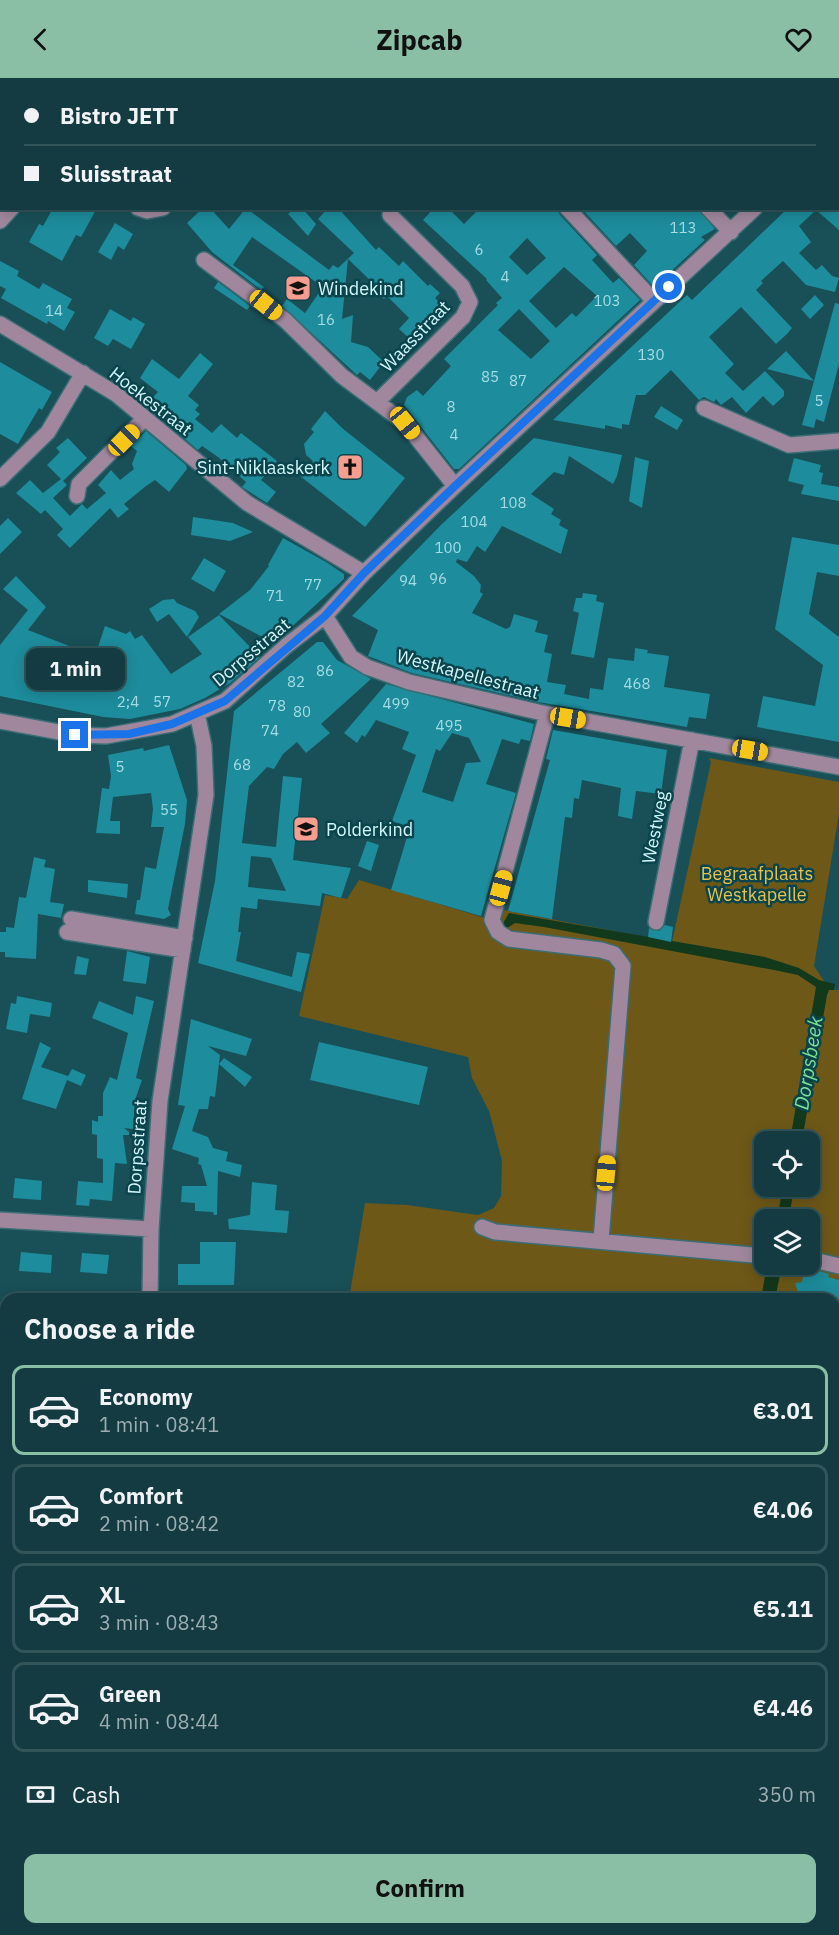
<!DOCTYPE html>
<meta charset="utf-8">
<style>
:root{--surface:#133b41;--page:#1c4248;--text:#f1f3f6;--muted:#9dadb1;--line:#32555a;--accent:#8abfa5}
body{margin:0;font-family:"IBM Plex Sans",sans-serif;background:var(--page);color:var(--text);height:100vh;display:flex;flex-direction:column;font-size:22px;white-space:nowrap}
*{box-sizing:border-box;margin:0}
p{font-size:20px;color:var(--muted)}
.icon{flex:none;width:33px;height:33px;fill:none;stroke:currentColor;stroke-width:2;stroke-linecap:round;stroke-linejoin:round}
.map{position:relative;flex:1;overflow:hidden}
.side{position:absolute;left:0px;top:1215px;width:840px;height:642px;display:flex;flex-direction:column;background:var(--surface);border-radius:18px 18px 0 0;box-shadow:0 3px 15px #0003,0 0 0 2px var(--line)}
.side>*{flex:none}
.guide{position:absolute;left:0px;top:0px;width:840px;height:132px;box-shadow:0 3px 15px #0003,0 0 0 2px var(--line);display:grid;align-content:center;height:132px;padding:0 24px;background:var(--surface)}
.buttons{position:absolute;left:754px;top:1053px;display:grid;gap:12px}
.buttons a{display:grid;place-items:center;width:66px;height:66px;border-radius:12px;background:var(--surface);box-shadow:0 3px 15px #0003,0 0 0 2px var(--line);font-size:30px}
.end{position:absolute;width:27px;height:27px;margin:-14px;border:8px solid #1a73e8;background:#fff;box-shadow:0 0 0 3px #fff}
.from{border-radius:50%}
.bubble{position:absolute;height:42px;border-radius:12px;background:var(--surface);box-shadow:0 3px 15px #0003,0 0 0 2px var(--line);font-size:20px;font-weight:800;line-height:42px;text-align:center}
.car{position:absolute;width:18px;height:36px;margin:-18px -9px;border-radius:8px;box-shadow:0 0 4px 2px #0007;background:linear-gradient(#f5c518 24%,#345 0 40%,#f5c518 0 76%,#345 0 86%,#f5c518 0)}
.guide b{display:flex;align-items:center;gap:21px;height:57px;font-size:22px}
.guide b+b{border-top:2px solid var(--line)}
.guide i{width:15px;height:15px;background:var(--text)}
ul{padding:0;list-style:none}
li{display:flex;align-items:center;gap:18px;height:90px;margin:0 12px 9px;padding:0 12px;border:3px solid var(--line);border-radius:12px}
li div{flex:1}
li b{display:block;font-size:22px}
li em{font-style:normal;font-weight:800}
li.selected{border-color:var(--accent)}
li>.icon{width:54px;height:54px;stroke-width:1.5}
h2{padding:0 24px;font-size:27px;line-height:72px}
.pay{display:flex;align-items:center;gap:15px;height:66px;padding:0 24px;font-size:22px}
.pay p{margin-inline-start:auto}
.button{display:flex;gap:12px;margin-top:auto;padding:12px 24px}
.button a{flex:1;height:69px;border-radius:12px;background:var(--accent);color:#111;font-size:24px;font-weight:800;line-height:69px;text-align:center}
header{display:flex;justify-content:space-between;align-items:center;height:78px;padding:0 24px;background:var(--accent);color:#111;font-size:27px;font-weight:800}
.map>svg:first-child{display:block}
</style>
<header><svg class="icon" aria-label="back" viewBox="0 0 24 24"><path d="M15 5l-7 7 7 7"/></svg>Zipcab<svg class="icon" aria-label="heart" viewBox="0 0 24 24"><path d="M12 20l-8-8c-3-5 5-10 8-4 3-6 11-1 8 4z"/></svg></header>
<div class="map">
<svg width="839" height="1857" viewBox="0 0 839 1857">
<rect width="100%" height="100%" fill="#194f57"/>
<!-- green -->
<path fill="#6e5818" fill-rule="evenodd" d="M709,680L839,704V735L814,888L830,912H839V1652H834V1221H349L365,1125L407,1127L478,1137L494,1130L501,1118L502,1083L489,1033L472,1000L468,979L299,938L325,817L347,821L359,802L492,842L495,831L503,832L672,864L711,684ZM765,1064H810V1108H765ZM765,1142H810V1186H765Z
M709,1851H796V1857H710Z"/>
<!-- water -->
<path fill="#12391c" d="M509,835L765,879L799,890L819,902L835,906L834,912H829L827,917L802,1063H790L816,909L798,897L774,892L544,849L515,845L507,850L502,847Z
M783,1109H794L789,1141H777Z
M767,1187H782L775,1221H761Z"/>
<g fill="none" stroke-linecap="round" stroke-linejoin="round">
<!-- stream -->
<path stroke="#12391c" stroke-width="4.5" d="M834,1354L839,1351
M634,1857L635,1851"/>
</g>
<!-- building -->
<path fill="#1d8c9c" fill-rule="evenodd" d="M53,130H97L81,159L76,157L62,183L29,164L39,146L43,148Z
M203,130H210L229,151L246,130L329,192L333,187L338,190L354,175L318,141L328,130H338L376,172L379,169L399,188L403,183L428,208L430,206L440,215L435,220L441,226L410,261L399,251L409,240L387,218L384,221L374,211L377,209L348,181L342,241L353,237L351,264L368,269L384,284L370,302L360,294L357,297L282,228L287,221L305,235L323,209L252,159L233,187L264,209L261,212L212,174L187,145Z
M294,130H302L316,146L308,158L288,136Z
M434,130H448L464,146L480,130H557L560,137L597,177L592,182L613,205L619,200L640,222L459,391H454L404,327L407,319L417,312L423,318L451,288L444,281L498,227L496,225L502,220L486,202L487,201L423,142ZM527,160L546,180L527,197L509,179ZM564,189L597,218L576,239L572,235L556,250L529,223ZM519,231L550,263L531,281L498,252Z
M581,130H698L715,151L701,159L705,162L654,209L634,187L647,173L630,155L616,168Z
M788,130H839V152L816,132L799,148L811,164L799,175L816,192L822,187L832,198L839,200L835,214L806,207L783,183L761,203L763,205L756,212L792,250L787,256L776,266L741,229L709,259L734,286L725,295L743,313L765,293L784,313V318L773,328L763,318L746,335L732,319L721,327L716,321L714,324L704,319L699,322L671,292L645,317H636L629,347L622,346V351L605,347V351L553,342L687,217L692,222Z
M115,145L133,156L124,172L118,168L111,182L98,174Z
M0,183L19,193L17,198L39,211L43,205L72,221L67,230L75,234L64,253L48,243L47,246L1,220L6,211L0,208Z
M218,204L250,228L247,232L214,210Z
M815,217L824,227L810,241L801,231Z
M835,225L839,226V286L824,344L816,341L814,350L802,347L814,303L767,291L786,273L814,303Z
M110,231L131,243L133,239L145,246L131,271L113,261L108,268L94,260Z
M200,275L213,286L188,318L199,327L195,332L200,336L195,341L212,355L221,346L237,360L241,355L277,383L261,402L276,414L267,425L242,409L246,404L218,379L202,368L198,372L171,349L178,342L153,319L158,314L140,300L152,281L179,301Z
M0,284L52,314L42,332L39,330L18,366L0,356Z
M661,328L683,342L677,352L654,339Z
M325,333L342,350L405,400L365,449L300,398L313,383L306,377L304,366L314,354L311,351Z
M146,353L186,387L187,391L169,414L155,402L146,408L124,426L129,431L118,440L110,430L70,470L57,457L63,451L45,432L41,436L16,415L30,402L43,415L61,401L47,387L60,374L56,370L68,360L87,380L63,403L67,407L53,420L70,438L82,426L87,431L106,415L98,407L111,392L120,402L134,391L132,386L137,373L131,368Z
M534,360L622,377L617,398L613,406L569,378L564,397L554,394L531,416L554,431L551,436L561,442L559,447L568,452L561,476L502,448L485,474L477,468L467,484L457,481L456,484L474,498L481,507L480,514L483,516L472,535L506,551L510,549L514,536L538,543L535,554L548,557L544,574L552,576L547,604L566,607L564,616L589,621L590,610L603,612L608,580L634,583L635,570L648,572L647,575L669,578L664,609L710,616L706,641L689,639L687,649L538,624L412,595L368,578L378,552L352,538L441,447Z
M635,379L649,383L642,430L629,423Z
M794,380L821,387L819,394L823,395L821,406L839,409V423L801,416L804,407L788,403Z
M193,439L233,445L253,454L230,463L191,457Z
M8,440L22,454L0,476V448Z
M792,459L839,467V498L817,494L809,536L839,559V664L757,649L763,618L815,628L823,587L775,551Z
M283,460L326,484L344,496V501L274,565L219,536L250,512L269,488L268,487Z
M204,480L226,493L214,514L191,501Z
M16,498L46,529L28,552L95,578L105,548L126,556L130,553L135,561L142,557L171,596L202,576L188,559L219,537L260,579L230,605L205,620L180,631L130,641L103,639L0,618V567L28,532L3,511Z
M583,515L597,517L596,523L604,525L594,580L571,576L579,535L573,533L576,520H582Z
M174,521L177,525L195,533L199,539L187,559L169,536L157,544L149,531L163,522Z
M317,564H323L337,582L371,601L321,646L330,655L306,675L297,664L283,676L274,691L267,689L249,708L242,765L276,769L283,698L302,700L293,782L351,790L341,820L322,815L320,828L258,821L257,831L241,829L238,854H241L236,883L292,899L297,874L310,876L301,914L198,885L215,803L234,633ZM251,778L271,780L286,813L248,809Z
M386,606L534,646L530,663L521,661L519,666L502,661L486,706L516,715L481,838L391,812L410,749L392,743L416,677L402,671L409,654L376,642L365,659L362,657L357,665L344,655ZM452,655L469,660L481,684L466,685L453,724L422,714L436,671L440,673Z
M553,652L667,672L661,716L636,713L632,741L618,738L621,710L582,702L579,721L574,720L572,740L565,739L552,841L508,833L550,682L546,681Z
M169,667L187,722L185,746L168,831L171,837L164,841L135,836L137,822H140L145,789L156,791L164,749H151L153,731L151,715L113,719L110,743H120V756L96,755L102,710L109,711L111,698L108,677L143,670L144,673Z
M367,763L379,767L371,793L358,788Z
M34,779L46,782L44,789L55,791L50,824L64,826L61,840L38,836L36,881L5,879V874H0V854H6V849L14,850L19,819L26,820Z
M88,802L128,806L127,820L88,814Z
M665,847L673,849L671,864L648,859L649,850L659,853Z
M127,873L150,879L146,906L123,903Z
M77,878L89,881L86,897L74,896Z
M17,918L52,925L50,939L30,936L27,955L6,951L11,925L16,926Z
M136,918L154,923L136,1000L142,1002L135,1022L133,1051L124,1050L129,1054V1057H123L127,1086L115,1085L112,1123L90,1121L89,1128L76,1127L78,1103L103,1105V1081L97,1080V1057L92,1056V1042L98,1044V1038H103V1015L110,999L117,1002L128,955L92,940L99,923L133,937Z
M191,941L252,961L246,978L208,968L220,977L215,1019L210,1018L208,1031H199L192,1053L208,1059L213,1070L228,1074L226,1083L242,1087L240,1099L218,1093L217,1137H214L213,1134L195,1133V1125L181,1124L182,1108H207L201,1087L198,1086L199,1080L172,1071L185,1028L178,1027Z
M40,964L51,970L41,989L68,998L67,1000L72,991L86,997L81,1008L67,1002L56,1031L22,1021Z
M319,964L428,989L419,1027L310,1002Z
M224,980L252,999L245,1009L219,986Z
M15,1100L42,1103L41,1122L13,1120Z
M252,1104L277,1107L275,1132L289,1133L287,1155L229,1151L228,1141L250,1137Z
M200,1164H236L234,1207H178V1186H200Z
M21,1174L52,1177L51,1195L19,1193Z
M82,1175L109,1177L107,1196L80,1194Z
M805,1189L829,1196L828,1199L839,1202V1221H800L795,1205L802,1204Z"/>
<g fill="none" stroke-linecap="round" stroke-linejoin="round">
<defs>
<path id="minor" d="M362,0L363,2
M743,0L745,2
M68,2L69,0
M312,2L315,0
M572,2L573,0
M838,43L839,42
M0,47L2,48
M138,130L147,133L163,130
M567,130L654,223
M708,130L731,154
M0,143L12,130
M204,182L285,242L342,298L405,345L455,408
M0,246L116,316L247,425L364,495
M377,324L463,239L470,224L462,208L390,137
M704,330L789,367L839,363
M0,401L48,354L83,295
M77,418L79,406L145,340
M325,538L351,579L367,589L409,604L547,636L839,689
M547,636L492,842L498,854L509,861L601,872L614,876L623,888L601,1162
M0,643L75,657L106,658L172,646L225,623L286,568L325,538L364,495L455,408L755,130
M71,841L185,860
M656,844L692,662
M67,854L183,872
M0,1142L151,1151
M482,1149L495,1154L765,1178
M810,1181L839,1188
M150,1221L151,1151L160,1023L206,717L204,668L197,635
M0,1587L6,1585
M834,1647L839,1648
M0,1666L6,1664
M834,1777H839
M302,1857V1851
M401,1857L402,1851
M585,1857L587,1851
M824,1857L825,1851"/>
<path id="major" d="M0,1454L6,1466
M0,1517L6,1529
M109,1851L110,1857
M146,1851L148,1857"/>
</defs>
<!-- minor casing -->
<use href="#minor" stroke="#3a6d75" stroke-width="18"/>
<!-- major casing -->
<use href="#major" stroke="#3a6d75" stroke-width="18"/>
<!-- minor -->
<use href="#minor" stroke="#a0879d" stroke-width="15"/>
<!-- major -->
<use href="#major" stroke="#f8c6f3" stroke-width="15"/>
</g>
<g fill="none" stroke-linecap="round" stroke-linejoin="round">
<!-- route -->
<path stroke="#1a73e8" stroke-width="8" d="M75,657L129,656L172,646L225,623L325,538L364,495L455,408L669,209"/>
</g>
<!-- icons -->
<defs>
<symbol id="school-square" viewBox="-11 -11 22 22"><rect x="-9" y="-9" width="18" height="18" rx="4" fill="#f59d8f" stroke="#0a444c"/><path d="M0-5L7-2L0 1L-7-2ZM-4 1L0 2.5L4 1V4Q0 6-4 4Z" fill="#111"/></symbol>
<symbol id="church-square" viewBox="-11 -11 22 22"><rect x="-9" y="-9" width="18" height="18" rx="4" fill="#f59d8f" stroke="#0a444c"/><path d="M-1.2-6h2.4v3.5h3.3v2.4h-3.3V6h-2.4V-.1h-3.3v-2.4h3.3Z" fill="#111"/></symbol>
</defs>
<g fill-rule="evenodd">
<use href="#school-square" x="283" y="195" width="30" height="30"/>
<use href="#church-square" x="335" y="374" width="30" height="30"/>
<use href="#school-square" x="291" y="736" width="30" height="30"/>
</g>
<g text-anchor="middle" dominant-baseline="central" stroke-width="5" stroke-linejoin="round" paint-order="stroke">
<!-- number labels -->
<g font-size="15" fill="#a6dce5">
<text x="683" y="149">113</text>
<text x="479" y="171">6</text>
<text x="505" y="198">4</text>
<text x="607" y="222">103</text>
<text x="54" y="232">14</text>
<text x="326" y="241">16</text>
<text x="651" y="276">130</text>
<text x="490" y="298">85</text>
<text x="518" y="302">87</text>
<text x="819" y="322">5</text>
<text x="451" y="328">8</text>
<text x="454" y="356">4</text>
<text x="513" y="424">108</text>
<text x="474" y="443">104</text>
<text x="448" y="469">100</text>
<text x="438" y="500">96</text>
<text x="408" y="502">94</text>
<text x="313" y="506">77</text>
<text x="275" y="517">71</text>
<text x="325" y="592">86</text>
<text x="296" y="603">82</text>
<text x="637" y="605">468</text>
<text x="128" y="623">2;4</text>
<text x="162" y="623">57</text>
<text x="396" y="625">499</text>
<text x="277" y="627">78</text>
<text x="302" y="633">80</text>
<text x="449" y="647">495</text>
<text x="270" y="652">74</text>
<text x="242" y="686">68</text>
<text x="120" y="688">5</text>
<text x="169" y="731">55</text>
</g>
<!-- poi labels -->
<g font-size="18" fill="#d3f7fd" stroke="#0a444c" text-anchor="start">
<text x="318" y="210">Windekind</text>
<text x="330" y="389" text-anchor="end">Sint-Niklaaskerk</text>
<text x="326" y="751">Polderkind</text>
</g>
<!-- street labels -->
<g font-size="18" fill="#d3f7fd" stroke="#0a444c">
<text transform="translate(415 258) rotate(-46)">Waasstraat</text>
<text transform="translate(151 323) rotate(38)">Hoekestraat</text>
<text transform="translate(251 574) rotate(-40)">Dorpsstraat</text>
<text transform="translate(468 596) rotate(15)">Westkapellestraat</text>
<text transform="translate(655 749) rotate(-79)">Westweg</text>
<text transform="translate(137 1069) rotate(-86)">Dorpsstraat</text>
</g>
<!-- park labels -->
<g font-size="18" fill="#ebc148" stroke="#0a444c">
<text x="757" y="795">Begraafplaats<tspan x="757" dy="21">Westkapelle</tspan></text>
</g>
<!-- water labels -->
<g font-size="20" font-style="italic" fill="#7de093" stroke="#0a444c">
<text transform="translate(808 985) rotate(-81)">Dorpsbeek</text>
</g>
</g>
</svg>
<div class="buttons">
<a><svg class="icon" aria-label="locate" viewBox="0 0 24 24"><circle cx="12" cy="12" r="6"/><path d="M12 2v4M12 18v4M2 12h4M18 12h4"/></svg></a>
<a><svg class="icon" aria-label="layers" viewBox="0 0 24 24"><path d="M12 4l9 5-9 5-9-5zM3 14l9 5 9-5"/></svg></a>
</div>
<i class="end from" style="left:669px;top:209px"></i>
<i class="end" style="left:75px;top:657px"></i>
<div class="bubble" style="left:26px;top:570px;width:99px">1 min</div>
<i class="car" style="left:266px;top:227px;rotate:129deg"></i>
<i class="car" style="left:405px;top:345px;rotate:141deg"></i>
<i class="car" style="left:124px;top:362px;rotate:45deg"></i>
<i class="car" style="left:568px;top:640px;rotate:100deg"></i>
<i class="car" style="left:750px;top:672px;rotate:100deg"></i>
<i class="car" style="left:501px;top:810px;rotate:15deg"></i>
<i class="car" style="left:606px;top:1095px;rotate:5deg"></i>
<div class="guide">
<b><i class="from"></i>Bistro JETT</b>
<b><i></i>Sluisstraat</b>
</div>
<section class="side">
<h2>Choose a ride</h2>
<ul>
<li class="selected"><svg class="icon" aria-label="car" viewBox="0 0 24 24"><path d="M5 17H2v-5l4-1 3-4h7l3 4 3 1v5h-3M9 17h6M6 11h13"/><circle cx="7" cy="17" r="2"/><circle cx="17" cy="17" r="2"/></svg><div><b>Economy</b><p>1 min · 08:41</p></div><em>€3.01</em></li>
<li><svg class="icon" aria-label="car" viewBox="0 0 24 24"><path d="M5 17H2v-5l4-1 3-4h7l3 4 3 1v5h-3M9 17h6M6 11h13"/><circle cx="7" cy="17" r="2"/><circle cx="17" cy="17" r="2"/></svg><div><b>Comfort</b><p>2 min · 08:42</p></div><em>€4.06</em></li>
<li><svg class="icon" aria-label="car" viewBox="0 0 24 24"><path d="M5 17H2v-5l4-1 3-4h7l3 4 3 1v5h-3M9 17h6M6 11h13"/><circle cx="7" cy="17" r="2"/><circle cx="17" cy="17" r="2"/></svg><div><b>XL</b><p>3 min · 08:43</p></div><em>€5.11</em></li>
<li><svg class="icon" aria-label="car" viewBox="0 0 24 24"><path d="M5 17H2v-5l4-1 3-4h7l3 4 3 1v5h-3M9 17h6M6 11h13"/><circle cx="7" cy="17" r="2"/><circle cx="17" cy="17" r="2"/></svg><div><b>Green</b><p>4 min · 08:44</p></div><em>€4.46</em></li>
</ul>
<div class="pay"><svg class="icon" aria-label="cash" viewBox="0 0 24 24"><path d="M3 7h18v10H3z"/><circle cx="12" cy="12" r="2"/></svg>Cash<p>350 m</p></div>
<div class="button"><a>Confirm</a></div>
</section>
</div>
